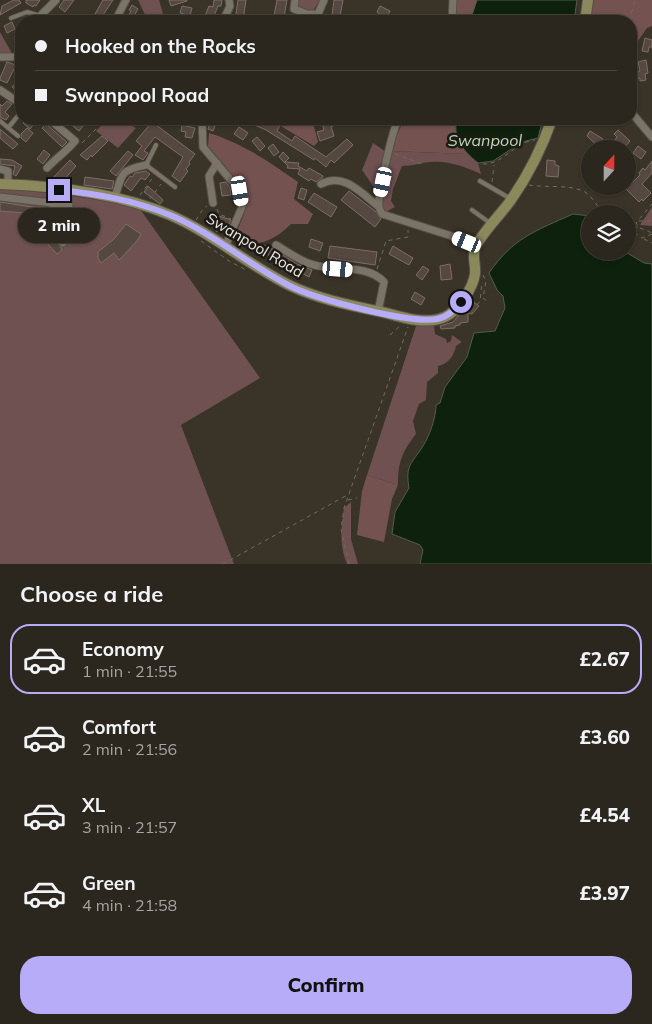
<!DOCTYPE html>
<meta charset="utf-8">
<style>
:root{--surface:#2b261e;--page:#37322b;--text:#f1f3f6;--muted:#a6a5a4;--line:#47433c;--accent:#b6acf8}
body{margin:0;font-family:Mulish,sans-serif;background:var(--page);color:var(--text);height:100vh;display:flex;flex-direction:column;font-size:19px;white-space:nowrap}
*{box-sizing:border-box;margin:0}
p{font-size:16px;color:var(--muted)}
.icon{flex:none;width:28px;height:28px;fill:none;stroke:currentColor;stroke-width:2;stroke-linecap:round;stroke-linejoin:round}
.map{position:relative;height:564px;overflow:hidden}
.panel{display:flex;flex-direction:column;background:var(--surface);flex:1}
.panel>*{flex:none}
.banner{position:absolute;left:15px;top:15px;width:622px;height:110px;border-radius:20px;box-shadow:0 1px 4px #0004,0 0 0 1px var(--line);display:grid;align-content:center;height:110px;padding:0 20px;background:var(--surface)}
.needle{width:32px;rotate:21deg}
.controls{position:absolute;left:581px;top:140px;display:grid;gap:10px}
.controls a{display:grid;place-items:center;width:55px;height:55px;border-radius:50%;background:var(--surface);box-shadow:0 1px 4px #0004,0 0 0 1px var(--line);font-size:25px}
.end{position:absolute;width:22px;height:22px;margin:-11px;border:6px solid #b6acf8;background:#111;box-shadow:0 0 0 2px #111}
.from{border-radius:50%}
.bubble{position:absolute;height:35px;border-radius:18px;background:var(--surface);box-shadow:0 1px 4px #0004,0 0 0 1px var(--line);font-size:16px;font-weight:800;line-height:35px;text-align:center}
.car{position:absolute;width:15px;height:30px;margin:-15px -8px;border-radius:6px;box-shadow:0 0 4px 1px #0007;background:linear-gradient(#fff 24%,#345 0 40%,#fff 0 76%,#345 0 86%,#fff 0)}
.banner b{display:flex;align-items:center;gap:18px;height:48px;font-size:19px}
.banner b+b{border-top:1px solid var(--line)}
.banner i{width:12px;height:12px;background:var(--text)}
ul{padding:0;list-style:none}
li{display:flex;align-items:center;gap:15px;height:70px;margin:0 10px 8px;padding:0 10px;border:2px solid transparent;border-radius:20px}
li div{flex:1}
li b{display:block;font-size:19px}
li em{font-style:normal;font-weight:800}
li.active{border-color:var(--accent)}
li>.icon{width:45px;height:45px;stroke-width:1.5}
h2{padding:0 20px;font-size:22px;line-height:60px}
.primary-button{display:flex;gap:10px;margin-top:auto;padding:10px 20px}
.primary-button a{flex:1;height:58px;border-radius:20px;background:var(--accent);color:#111;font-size:20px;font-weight:800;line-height:58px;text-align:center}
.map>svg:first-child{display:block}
</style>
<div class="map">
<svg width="652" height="564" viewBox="0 0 652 564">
<rect width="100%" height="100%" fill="#393328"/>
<!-- green -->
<path fill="#6e5150" d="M138,0H159L165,21H148Z
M299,0H320L313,11L298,7Z
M0,32L14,57H0Z
M108,119H118L136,128L118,148L96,131Z
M373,143L389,154L390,151L468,154L478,163L481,174C466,167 447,160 430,162C420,163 412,166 402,166L393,189L391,201L395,207L382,214L380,196L362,170Z
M0,189C48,192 94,197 140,209L260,378L181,425L234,564H0Z
M652,207V226L640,225Z
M434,324L435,334L446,339L447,343L451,341L452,335L462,342L456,346C454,356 448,364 438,366V373L427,382L426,400L419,404L413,421L416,434C402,452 398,462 398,485L367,475L416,326Z
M351,502V539L358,564H347C339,546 341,527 344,508Z"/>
<!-- forest -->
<path fill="#735250" d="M453,0H477L470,21H452Z
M588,0H652V26L647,28L631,51V21H585Z
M269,119H299L313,123L318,142L314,146Z
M404,119H457C453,133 459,143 468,154L390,151Z
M552,119H588L583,125L550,124Z
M209,133C242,143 270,162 298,182L294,199L313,214L308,224H291C274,241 257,248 233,241L244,214L243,188L208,146Z
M367,475L398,485L392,499L384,542L357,535L362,491Z"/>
<!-- water -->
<path fill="#0e210d" stroke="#515d4d" d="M477,0H577L574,21H470Z
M457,119H543L538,138L522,142L493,161L478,163C464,151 452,139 457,119Z
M573,214L590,216V251H624L644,263L652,264V564H420L423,550L420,545L392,534L395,512L409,488C405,464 412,464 423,446C430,435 436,417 436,405L440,403L445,387L467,357L474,333L495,331L505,308L503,296L497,290L489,273C513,238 535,231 573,214Z"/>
<!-- building -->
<path fill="#554841" stroke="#7c6e67" d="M14,0H19L21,3L0,15L2,6Z
M26,0H40L36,6L34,5L33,7L26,3Z
M64,0H74L65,12L59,7Z
M103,0H113L99,21H91Z
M169,0H187V1L171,6Z
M214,0H222L221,6H218L212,21H203L209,6L213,7Z
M238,0H246L243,21H235Z
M277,0H287L284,17L296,19L295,21H273Z
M334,0H343L340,16L332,15Z
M132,5L138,9L131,21H125L131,11L129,10Z
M182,6L192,8L190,16L180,13Z
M380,6L390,11L386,19L377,12Z
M299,17L307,19H321V21H298Z
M12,22L15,29L7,33L4,26Z
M645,38L652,40V47H649L648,52L642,51Z
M646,60L648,73L645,74L646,80L640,81V78L636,79L634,72L640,71L638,62Z
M7,62L16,65L7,83L0,80V78Z
M17,81L21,85V94L12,87Z
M7,101L12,104L5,112L9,116L6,120L0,117V104L2,106Z
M27,119H38L30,129L23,123Z
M64,119H75L83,126L79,131Z
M207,119H218L213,131L208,129L210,123L207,122Z
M241,119L271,120L280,125L277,131L292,141L295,136L326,157L347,139L353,145L334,163L331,160L326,167L315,158L314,160L266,130Z
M333,119L335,125L331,127L334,136L320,141L317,132L324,130L322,123Z
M152,122L195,154L189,162L190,164L186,169L188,171L180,182L172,176L183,157L155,137L144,151L148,153L143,160L135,155L142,146L136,141Z
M46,124L67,142L62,147L42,128Z
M182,125L195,128L192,138L185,137L186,132L181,131Z
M239,127L248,133L243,140L234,134Z
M27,128L33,133L26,142L21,138V134Z
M0,129L18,144L13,149L0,138Z
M618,130L630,141L625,147L615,140L617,137L614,134Z
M590,131L603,139L599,147L587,136Z
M102,136L108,141L92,157L91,155L87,160L80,155Z
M257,137L265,146L260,151L252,141Z
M273,144L279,152L274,156L268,148Z
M638,146L646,152L641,159L633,153Z
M44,150L50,155L43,164L37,159Z
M128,151L133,155L116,176L110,171Z
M283,152L289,158L285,162L299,163L298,166L307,171L309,168L323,176L322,178L316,182L311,179L309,181L298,174L300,169L287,168L288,166L279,157Z
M0,159L12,160L22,166L16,176L13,174L15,166L0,164Z
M70,160L76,166L62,182L57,181L53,178Z
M547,160L555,161V165L559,166L558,177L546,176Z
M652,161V173L642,184L651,193L643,201L642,199L639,202L626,189L640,175L639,173L643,168L645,170Z
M146,171L150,174L145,180L141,178L131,191L124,185L130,176L132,177L135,173Z
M85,177L114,181L112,189L84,185Z
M226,182L230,188L231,195L222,196L220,183Z
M148,186L163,200L160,204L144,192Z
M301,188L307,190L304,200L298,198Z
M349,191L375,211L381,219L375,227L341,200Z
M314,193L337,207L331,217L308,202Z
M0,202L44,209L40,219L47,217L48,226L62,250L57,254L49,245L42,234L37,217L25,213L0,211Z
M219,216L231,220L228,226L226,225L224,232L216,231Z
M126,224L141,234L137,241L119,260L114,253L101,263L98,258V252L114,239Z
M311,239L323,243L320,251L309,247Z
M330,246L377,252L375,265L328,258Z
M393,246L413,258L409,265L389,254Z
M272,248L297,264L312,270L309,277L268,255Z
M450,264L452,279L441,280L440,266Z
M423,266L429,270L422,280L416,275Z
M415,292L425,298L421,305L411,299Z
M471,300L479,306L472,314L468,313V322L460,323V325L455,326V328L441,329L440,326L453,322Z"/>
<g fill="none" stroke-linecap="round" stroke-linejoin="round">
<defs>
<path id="lane" d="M11,18L27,12L40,16
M235,119L239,122
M0,121L18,136
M8,128L21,112
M156,145L146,165L175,187
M480,181L511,199
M70,208V191
M472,210L490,223"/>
<path id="street" d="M295,0L294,9L307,14H318L324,0
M41,21L40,16L56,0
M115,21L126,0
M223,21L230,6L229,0
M452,21L453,0
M0,57H21
M0,90L21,104
M631,112L652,137
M202,119L203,147L240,191L242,207L225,247
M399,119C393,126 377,197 379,207C379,208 381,212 382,214L458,238L475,247
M47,168C56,158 66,152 75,141L49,119
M0,169L8,171V184
M321,184C344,172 361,193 379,207
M0,197L69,205
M115,197C122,173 121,170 146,165
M53,202V221L63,243
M213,203L209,176L217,163
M276,245C288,252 301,262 314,265C336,271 368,264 384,282L378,312"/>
<path id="secondary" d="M585,21L588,0
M0,184C57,186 118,193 170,215C214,234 249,266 291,286C321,300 354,306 386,313C404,318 427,325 445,317C458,311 473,288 475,274C476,265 472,257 475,248C480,235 502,213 511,200C529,174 542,148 552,119"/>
</defs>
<!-- lane casing -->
<use href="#lane" stroke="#555046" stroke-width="5.5"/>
<!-- street casing -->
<use href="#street" stroke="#555046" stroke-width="9"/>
<!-- secondary casing -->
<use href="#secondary" stroke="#555046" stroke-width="12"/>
<!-- path -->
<path stroke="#716b61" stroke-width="1" stroke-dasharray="4 4" stroke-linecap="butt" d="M629,21L635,0
M82,143L106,119
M395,154L422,164
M483,164C503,165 514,142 535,140
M492,182L494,165
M529,185C547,188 570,184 585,192C592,196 598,208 604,214
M140,195L154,176
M150,199L161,184
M217,209L219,214L231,219
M196,220L203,209L207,206
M639,221H650
M628,228L642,238L652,234
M640,228L652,233
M634,233L632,227H639L636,223L652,204
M644,239L652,243
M201,241L229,261L248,271
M240,246L255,249L270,244
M377,269L386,241L408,237V230
M483,275L486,281L483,298L487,301
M477,305L480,301L482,282
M390,335L401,325
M348,500L357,498
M223,564L349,494
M349,564L341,529L344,508L408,327"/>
<!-- lane -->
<use href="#lane" stroke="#7a7367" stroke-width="4"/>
<!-- street -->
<use href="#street" stroke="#7a7367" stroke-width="7"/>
<!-- secondary -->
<use href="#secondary" stroke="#8b895c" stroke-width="10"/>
</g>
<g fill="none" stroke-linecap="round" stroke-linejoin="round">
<!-- route -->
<path stroke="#b6acf8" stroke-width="6" d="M59,190C98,194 133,200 170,215C213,233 249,265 290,286C316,299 409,324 437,319C448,317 454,310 461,302"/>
</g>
<g text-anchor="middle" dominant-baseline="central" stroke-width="5" stroke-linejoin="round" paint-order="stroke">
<!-- street labels -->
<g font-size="15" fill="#ece8e1" stroke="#1e1b16">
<text transform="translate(255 245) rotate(31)">Swanpool Road</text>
</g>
<!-- water labels -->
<g font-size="16" font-style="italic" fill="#b3ddb0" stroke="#1e1b16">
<text x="485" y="140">Swanpool</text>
</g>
</g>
</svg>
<div class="controls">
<a><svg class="needle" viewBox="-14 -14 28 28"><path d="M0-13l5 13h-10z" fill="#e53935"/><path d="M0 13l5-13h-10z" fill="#a6a5a4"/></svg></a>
<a><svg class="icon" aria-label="layers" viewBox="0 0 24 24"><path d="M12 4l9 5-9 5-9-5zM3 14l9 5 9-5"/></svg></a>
</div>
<i class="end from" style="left:461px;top:302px"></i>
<i class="end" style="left:59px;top:190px"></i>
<div class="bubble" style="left:18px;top:208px;width:82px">2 min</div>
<i class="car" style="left:383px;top:182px;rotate:192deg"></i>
<i class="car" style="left:240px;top:191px;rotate:171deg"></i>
<i class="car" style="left:467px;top:242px;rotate:292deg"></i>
<i class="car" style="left:338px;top:269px;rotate:95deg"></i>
<div class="banner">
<b><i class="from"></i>Hooked on the Rocks</b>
<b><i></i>Swanpool Road</b>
</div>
</div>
<section class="panel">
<h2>Choose a ride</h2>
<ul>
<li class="active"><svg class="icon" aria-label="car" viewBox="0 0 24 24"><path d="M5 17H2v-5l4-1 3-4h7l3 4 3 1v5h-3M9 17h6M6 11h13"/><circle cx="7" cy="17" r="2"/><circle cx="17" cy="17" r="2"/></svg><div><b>Economy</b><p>1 min · 21:55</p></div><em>£2.67</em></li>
<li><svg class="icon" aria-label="car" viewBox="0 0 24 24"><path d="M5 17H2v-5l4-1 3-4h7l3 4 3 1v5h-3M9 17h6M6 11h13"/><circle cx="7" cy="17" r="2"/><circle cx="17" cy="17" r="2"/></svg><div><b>Comfort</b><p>2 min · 21:56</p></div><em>£3.60</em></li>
<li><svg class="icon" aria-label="car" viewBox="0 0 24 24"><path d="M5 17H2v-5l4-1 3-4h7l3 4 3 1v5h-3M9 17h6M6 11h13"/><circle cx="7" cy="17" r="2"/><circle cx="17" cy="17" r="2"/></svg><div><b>XL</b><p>3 min · 21:57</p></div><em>£4.54</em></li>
<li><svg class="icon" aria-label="car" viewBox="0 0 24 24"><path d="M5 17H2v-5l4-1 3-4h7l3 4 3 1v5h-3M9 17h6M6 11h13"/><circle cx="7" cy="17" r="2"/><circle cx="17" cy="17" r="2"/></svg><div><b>Green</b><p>4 min · 21:58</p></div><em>£3.97</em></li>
</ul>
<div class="primary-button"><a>Confirm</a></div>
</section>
